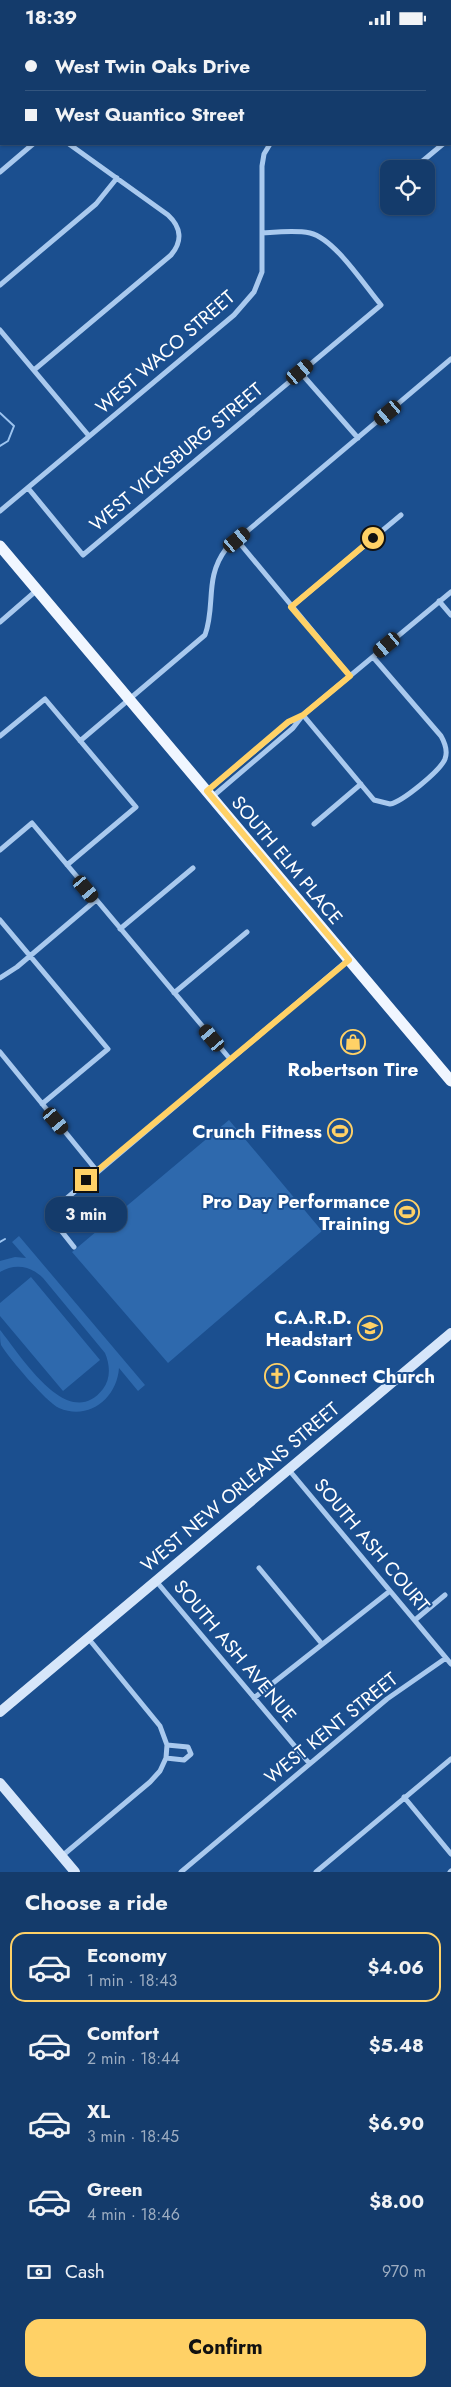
<!DOCTYPE html>
<meta charset="utf-8">
<style>
:root{--surface:#143b6b;--page:#214673;--text:#f1f3f6;--muted:#9dadc1;--line:#33557e;--accent:#ffd166}
body{margin:0;font-family:Jost,sans-serif;background:var(--page);color:var(--text);height:100vh;display:flex;flex-direction:column;font-size:19px;white-space:nowrap}
*{box-sizing:border-box;margin:0}
p{font-size:16px;color:var(--muted)}
.icon{flex:none;width:28px;height:28px;fill:none;stroke:currentColor;stroke-width:2;stroke-linecap:round;stroke-linejoin:round}
.map{position:relative;height:1837px;overflow:hidden}
.details{display:flex;flex-direction:column;background:var(--surface);flex:1}
.details>*{flex:none}
.banner{position:absolute;left:0px;top:0px;width:451px;height:110px;box-shadow:0 1px 4px #0004,0 0 0 1px var(--line);display:grid;align-content:center;height:110px;padding:0 25px;background:var(--surface)}
.buttons{position:absolute;left:380px;top:125px;display:grid;gap:10px}
.buttons a{display:grid;place-items:center;width:55px;height:55px;border-radius:10px;background:var(--surface);box-shadow:0 1px 4px #0004,0 0 0 1px var(--line);font-size:25px}
.end{position:absolute;width:22px;height:22px;margin:-11px;border:6px solid #ffd166;background:#111;box-shadow:0 0 0 2px #111}
.from{border-radius:50%}
.bubble{position:absolute;height:35px;border-radius:15px;background:var(--surface);box-shadow:0 1px 4px #0004,0 0 0 1px var(--line);font-size:16px;font-weight:700;line-height:35px;text-align:center}
.car{position:absolute;width:15px;height:30px;margin:-15px -8px;border-radius:6px;box-shadow:0 0 4px 1px #0007;background:linear-gradient(#222 24%,#8ab4d8 0 40%,#222 0 76%,#8ab4d8 0 86%,#222 0)}
.banner b{display:flex;align-items:center;gap:18px;height:48px;font-size:19px}
.banner b+b{border-top:1px solid var(--line)}
.banner i{width:12px;height:12px;background:var(--text)}
ul{padding:0;list-style:none}
li{display:flex;align-items:center;gap:15px;height:70px;margin:0 10px 8px;padding:0 15px;border:2px solid transparent;border-radius:15px}
li div{flex:1}
li b{display:block;font-size:19px}
li em{font-style:normal;font-weight:700}
li.current{border-color:var(--accent)}
li>.icon{width:45px;height:45px;stroke-width:1.5}
h2{padding:0 25px;font-size:22px;line-height:60px}
.pay{display:flex;align-items:center;gap:12px;height:55px;padding:0 25px;font-size:19px}
.pay p{margin-inline-start:auto}
.action{display:flex;gap:10px;margin-top:auto;padding:10px 25px}
.action a{flex:1;height:58px;border-radius:15px;background:var(--accent);color:#111;font-size:20px;font-weight:700;line-height:58px;text-align:center}
.status{display:flex;justify-content:space-between;align-items:center;height:35px;padding:0 25px;background:var(--surface);direction:ltr}
.status svg{height:14px;fill:currentColor}
.map>svg:first-child{display:block}
</style>
<div class="status"><b>18:39</b><svg viewBox="0 0 49 12"><path d="M0 12V9h3v3zM5 12V6h3v6zM10 12V3h3v9zM15 12V0h3v12zM26 1h20v11H26zM47 4h2v5h-2z"/></svg></div>
<div class="map">
<svg width="451" height="1837" viewBox="0 0 451 1837">
<rect width="100%" height="100%" fill="#1b4f8f"/>
<!-- green -->
<path fill="#2e69ad" d="M229,1085L322,1196L168,1328L72,1217Z
M19,1201L145,1350L138,1356L119,1333C117,1363 89,1386 59,1373C46,1367 9,1323 1,1310C0,1306 0,1300 0,1295C20,1319 68,1399 103,1354C111,1343 110,1330 105,1318L43,1243C31,1231 15,1228 0,1237V1226L15,1222L26,1223L12,1207Z
M31,1242L100,1325L63,1356L0,1281V1268Z"/>
<g fill="none" stroke-linecap="round" stroke-linejoin="round">
<!-- stream -->
<path stroke="#9cc4f0" stroke-width="2" d="M0,378L14,391L8,406L0,411
M0,1207L5,1204"/>
<!-- street -->
<path stroke="#a9c9ee" stroke-width="5" d="M97,0L98,1
M245,0L247,1
M171,1L172,0
M305,1L307,0
M437,1L439,0
M450,89L451,90
M450,103L451,102
M413,134L443,109
M0,137L33,109
M0,250L96,169L117,143
M0,295L89,401
M34,335L171,220C183,206 181,192 168,180L69,109
M300,337L358,403
M28,453L83,520L381,270C364,250 335,204 310,198C295,195 278,197 263,198
M0,476L234,280L254,257L262,237V131L264,119L270,109
M237,505L350,641
M439,566L451,580
M291,572L401,480
M0,587L37,555
M303,680L374,765L390,769C402,767 440,736 445,724C448,716 445,708 441,701L373,622
M0,701L45,664L136,772L67,830
M80,706L205,600C216,570 204,543 226,514L451,324
M207,756L289,687L303,681
M212,762L293,693L303,680L451,557
M314,789L361,749
M0,815L32,788L230,1024
M0,885L108,1014L42,1069
M120,894L193,833
M0,943L17,932L96,865
M174,958L247,897
M0,1017L97,1136
M74,1212L59,1193L51,1178L54,1174L348,925
M289,1435L451,1629
M259,1533L322,1609
M156,1546L309,1728
M415,1585L445,1560
M88,1603L160,1691L167,1710L166,1723
M254,1663L390,1556
M404,1762L451,1819
M62,1821L150,1747L160,1736L166,1723L184,1725L191,1719L188,1712L167,1710
M181,1837L387,1664L446,1623
M316,1837L451,1724
M450,1837L451,1836"/>
<!-- secondary -->
<path stroke="#d6e6fa" stroke-width="10" d="M0,1677L451,1298
M0,1748L75,1837"/>
<!-- primary -->
<path stroke="#f0f6ff" stroke-width="11" d="M0,511L451,1046"/>
</g>
<g fill="none" stroke-linecap="round" stroke-linejoin="round">
<!-- route -->
<path stroke="#ffd166" stroke-width="6" d="M86,1145L349,925L207,756L288,687L303,680L350,641L291,572L373,503"/>
</g>
<!-- icons -->
<defs>
<symbol id="shop-ring" viewBox="-11 -11 22 22"><circle r="9.5" fill="#1b4f8f" stroke="#ffd166" stroke-width="1.5"/><path d="M-5-2.5h2.3a2.7 3.5 0 0 1 5.4 0H5L5.5 6h-11ZM-1.5-2.5h3a1.5 2.3 0 0 0-3 0Z" fill="#ffd166"/></symbol>
<symbol id="stadium-ring" viewBox="-11 -11 22 22"><circle r="9.5" fill="#1b4f8f" stroke="#ffd166" stroke-width="1.5"/><path d="M0-5a6.5 5 0 1 0 0 10a6.5 5 0 1 0 0-10ZM-3.5-1.8h7v3.6h-7Z" fill="#ffd166"/></symbol>
<symbol id="school-ring" viewBox="-11 -11 22 22"><circle r="9.5" fill="#1b4f8f" stroke="#ffd166" stroke-width="1.5"/><path d="M0-5L7-2L0 1L-7-2ZM-4 1L0 2.5L4 1V4Q0 6-4 4Z" fill="#ffd166"/></symbol>
<symbol id="church-ring" viewBox="-11 -11 22 22"><circle r="9.5" fill="#1b4f8f" stroke="#ffd166" stroke-width="1.5"/><path d="M-1.2-6h2.4v3.5h3.3v2.4h-3.3V6h-2.4V-.1h-3.3v-2.4h3.3Z" fill="#ffd166"/></symbol>
</defs>
<g fill-rule="evenodd">
<use href="#shop-ring" x="339" y="993" width="28" height="28"/>
<use href="#stadium-ring" x="326" y="1082" width="28" height="28"/>
<use href="#stadium-ring" x="393" y="1163" width="28" height="28"/>
<use href="#school-ring" x="356" y="1279" width="28" height="28"/>
<use href="#church-ring" x="263" y="1327" width="28" height="28"/>
</g>
<g text-anchor="middle" dominant-baseline="central" stroke-width="4" stroke-linejoin="round" paint-order="stroke">
<!-- street labels -->
<g font-size="19" fill="#fff" stroke="#1b4f8f">
<text transform="translate(165 317) rotate(-41)">WEST WACO STREET</text>
<text transform="translate(176 422) rotate(-40)">WEST VICKSBURG STREET</text>
<text transform="translate(287 825) rotate(50)">SOUTH ELM PLACE</text>
<text transform="translate(240 1452) rotate(-40)">WEST NEW ORLEANS STREET</text>
<text transform="translate(372 1510) rotate(50)">SOUTH ASH COURT</text>
<text transform="translate(235 1616) rotate(50)">SOUTH ASH AVENUE</text>
<text transform="translate(331 1693) rotate(-39)">WEST KENT STREET</text>
</g>
<!-- poi labels -->
<g font-size="19" font-weight="bold" fill="#fff" stroke="#1b4f8f" text-anchor="end">
<text x="353" y="1034" text-anchor="middle">Robertson Tire</text>
<text x="322" y="1096">Crunch Fitness</text>
<text x="390" y="1166">Pro Day Performance<tspan x="390" dy="22">Training</tspan></text>
<text x="352" y="1282">C.A.R.D.<tspan x="352" dy="22">Headstart</tspan></text>
<text x="294" y="1341" text-anchor="start">Connect Church</text>
</g>
</g>
</svg>
<div class="buttons">
<a><svg class="icon" aria-label="locate" viewBox="0 0 24 24"><circle cx="12" cy="12" r="6"/><path d="M12 2v4M12 18v4M2 12h4M18 12h4"/></svg></a>
</div>
<i class="end from" style="left:373px;top:503px"></i>
<i class="end" style="left:86px;top:1145px"></i>
<div class="bubble" style="left:45px;top:1162px;width:82px">3 min</div>
<i class="car" style="left:300px;top:337px;rotate:50deg"></i>
<i class="car" style="left:388px;top:378px;rotate:230deg"></i>
<i class="car" style="left:237px;top:505px;rotate:50deg"></i>
<i class="car" style="left:387px;top:610px;rotate:230deg"></i>
<i class="car" style="left:86px;top:854px;rotate:140deg"></i>
<i class="car" style="left:212px;top:1003px;rotate:320deg"></i>
<i class="car" style="left:56px;top:1086px;rotate:140deg"></i>
<div class="banner">
<b><i class="from"></i>West Twin Oaks Drive</b>
<b><i></i>West Quantico Street</b>
</div>
</div>
<section class="details">
<h2>Choose a ride</h2>
<ul>
<li class="current"><svg class="icon" aria-label="car" viewBox="0 0 24 24"><path d="M5 17H2v-5l4-1 3-4h7l3 4 3 1v5h-3M9 17h6M6 11h13"/><circle cx="7" cy="17" r="2"/><circle cx="17" cy="17" r="2"/></svg><div><b>Economy</b><p>1 min · 18:43</p></div><em>$4.06</em></li>
<li><svg class="icon" aria-label="car" viewBox="0 0 24 24"><path d="M5 17H2v-5l4-1 3-4h7l3 4 3 1v5h-3M9 17h6M6 11h13"/><circle cx="7" cy="17" r="2"/><circle cx="17" cy="17" r="2"/></svg><div><b>Comfort</b><p>2 min · 18:44</p></div><em>$5.48</em></li>
<li><svg class="icon" aria-label="car" viewBox="0 0 24 24"><path d="M5 17H2v-5l4-1 3-4h7l3 4 3 1v5h-3M9 17h6M6 11h13"/><circle cx="7" cy="17" r="2"/><circle cx="17" cy="17" r="2"/></svg><div><b>XL</b><p>3 min · 18:45</p></div><em>$6.90</em></li>
<li><svg class="icon" aria-label="car" viewBox="0 0 24 24"><path d="M5 17H2v-5l4-1 3-4h7l3 4 3 1v5h-3M9 17h6M6 11h13"/><circle cx="7" cy="17" r="2"/><circle cx="17" cy="17" r="2"/></svg><div><b>Green</b><p>4 min · 18:46</p></div><em>$8.00</em></li>
</ul>
<div class="pay"><svg class="icon" aria-label="cash" viewBox="0 0 24 24"><path d="M3 7h18v10H3z"/><circle cx="12" cy="12" r="2"/></svg>Cash<p>970 m</p></div>
<div class="action"><a>Confirm</a></div>
</section>
